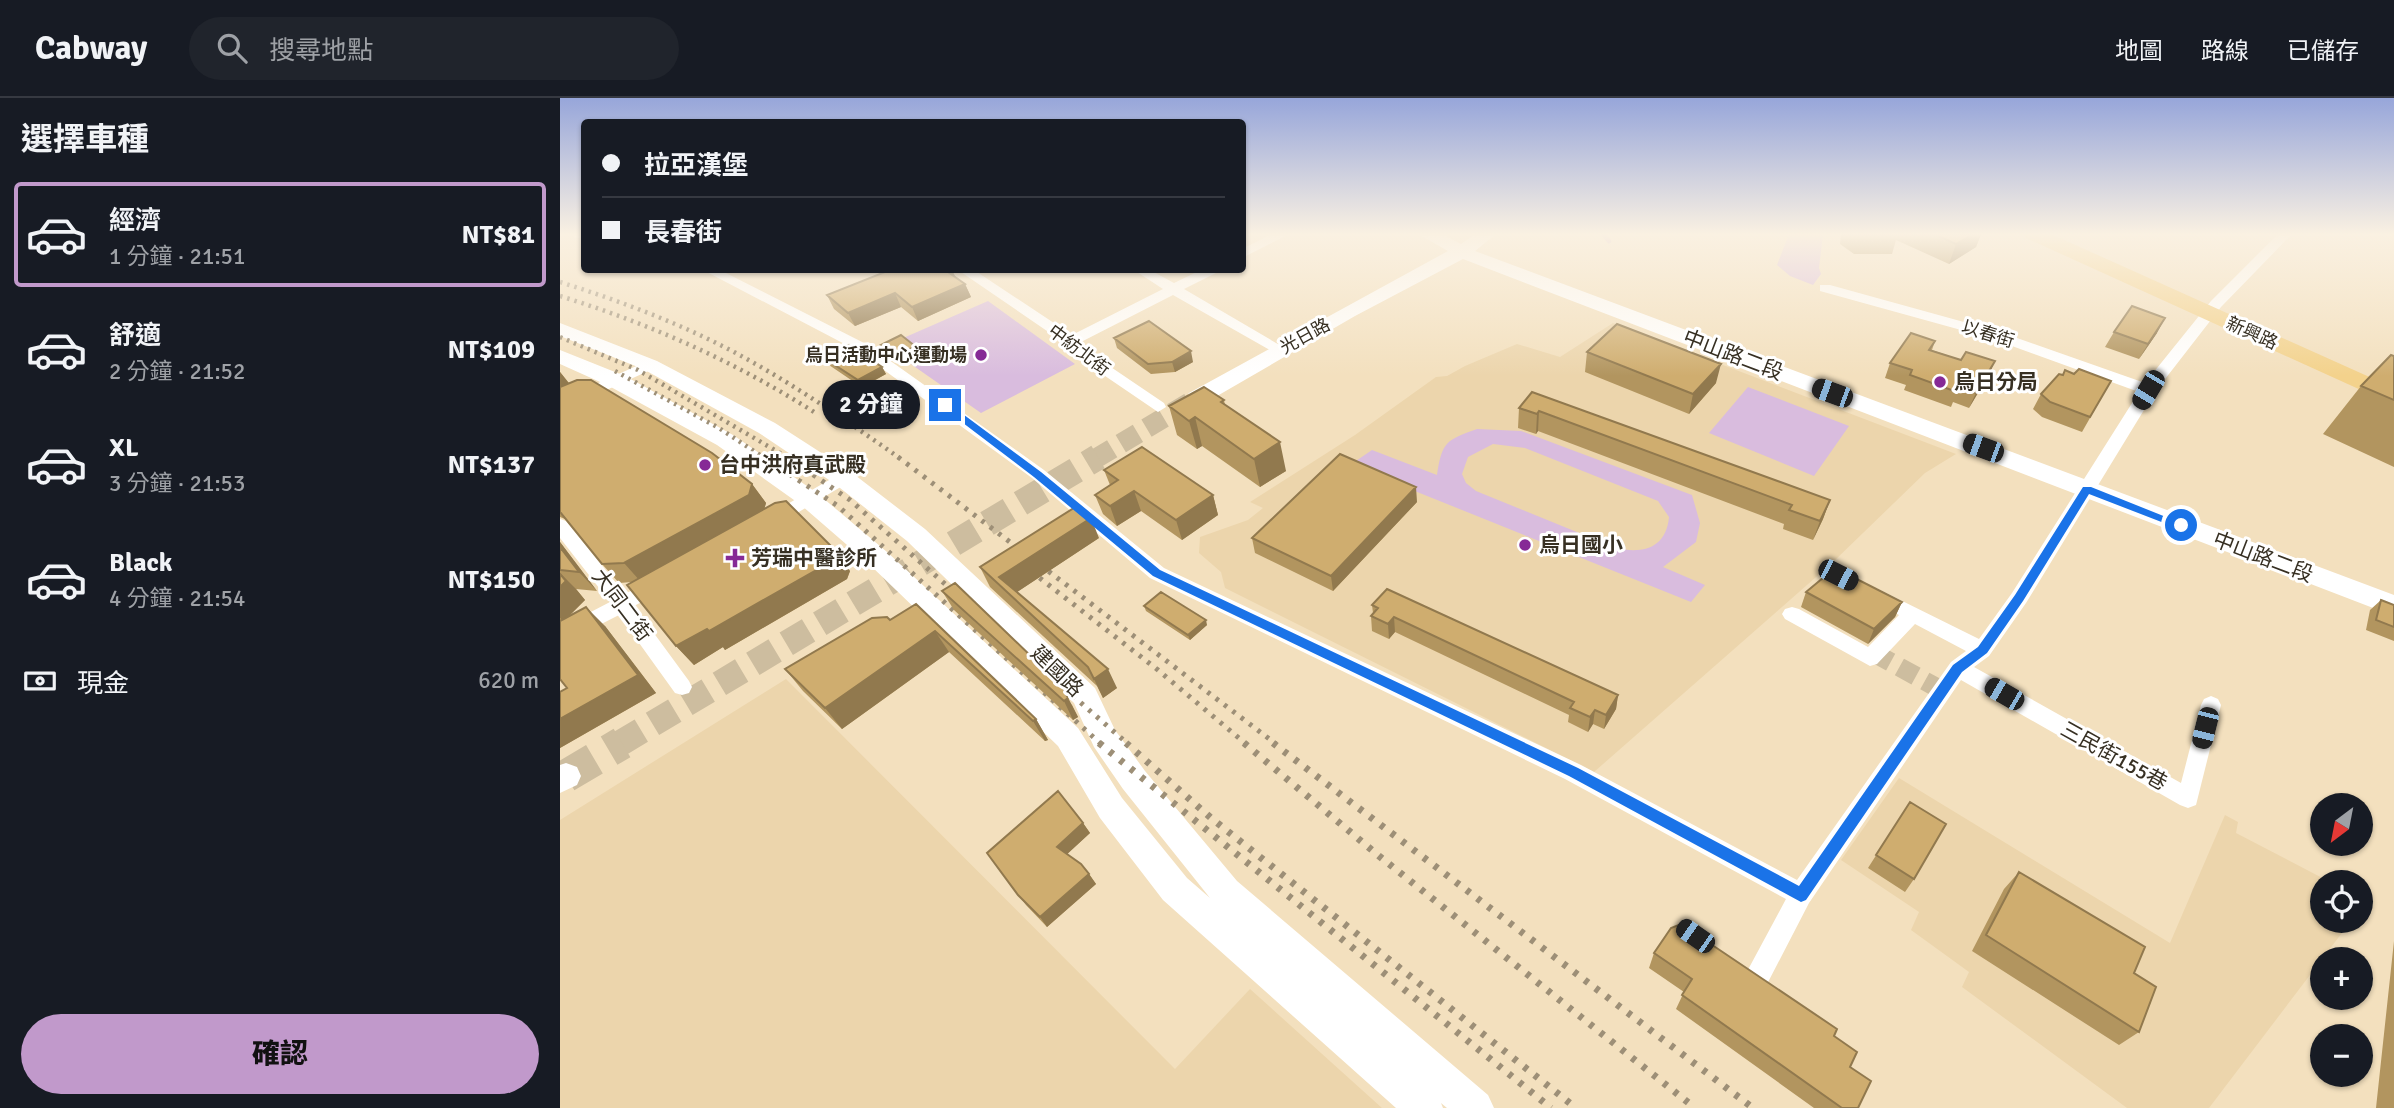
<!DOCTYPE html>
<html lang="zh-TW">
<meta charset="utf-8">
<style>
:root{--surface:#171b24;--page:#20242c;--text:#f1f3f6;--muted:#9ea1a6;--line:#363941;--accent:#c199cb}
body{margin:0;font-family:Signika,"Noto Sans TC",sans-serif;background:var(--page);color:var(--text);height:100vh;display:flex;flex-direction:column;font-size:26px;white-space:nowrap}
*{box-sizing:border-box;margin:0}
p{font-size:23px;color:var(--muted)}
.icon{flex:none;width:38px;height:38px;fill:none;stroke:currentColor;stroke-width:2;stroke-linecap:round;stroke-linejoin:round}
.map{position:relative;flex:1;overflow:hidden}
.sheet{display:flex;flex-direction:column;background:var(--surface);width:560px}
.sheet>*{flex:none}
.top-card{position:absolute;left:21px;top:21px;width:665px;height:154px;border-radius:7px;box-shadow:0 2px 5px #0004;display:grid;align-content:center;height:154px;padding:0 21px;background:var(--surface)}
.needle{width:46px;rotate:212deg}
.buttons{position:absolute;left:1750px;top:695px;display:grid;gap:14px}
.buttons a{display:grid;place-items:center;width:63px;height:63px;border-radius:50%;background:var(--surface);box-shadow:0 2px 5px #0004;font-size:35px}
.end{position:absolute;width:32px;height:32px;margin:-16px;border:9px solid #1a73e8;background:#fff;box-shadow:0 0 0 4px #fff}
.from{border-radius:50%}
.bubble{position:absolute;height:49px;border-radius:24px;background:var(--surface);box-shadow:0 2px 5px #0004;font-size:23px;font-weight:800;line-height:49px;text-align:center}
.car{position:absolute;width:21px;height:42px;margin:-21px -10px;border-radius:9px;box-shadow:0 0 5px 2px #0007;background:linear-gradient(#222 24%,#8ab4d8 0 40%,#222 0 76%,#8ab4d8 0 86%,#222 0)}
.top-card b{display:flex;align-items:center;gap:24px;height:66px;font-size:26px}
.top-card b+b{border-top:2px solid var(--line)}
.top-card i{width:18px;height:18px;background:var(--text)}
ul{padding:0;list-style:none}
li{display:flex;align-items:center;gap:21px;height:105px;margin:0 14px 10px;padding:0 7px;border:4px solid transparent;border-radius:7px}
li div{flex:1}
li b{display:block;font-size:26px}
li em{font-style:normal;font-weight:800}
li.active{border-color:var(--accent)}
li>.icon{width:63px;height:63px;stroke-width:1.5}
h2{padding:0 21px;font-size:32px;line-height:84px}
.pay{display:flex;align-items:center;gap:18px;height:77px;padding:0 21px;font-size:26px}
.pay p{margin-inline-start:auto}
.action{display:flex;gap:14px;margin-top:auto;padding:14px 21px}
.action a{flex:1;height:80px;border-radius:42px;background:var(--accent);color:#111;font-size:28px;font-weight:800;line-height:80px;text-align:center}
header{display:flex;align-items:center;gap:42px;box-sizing:border-box;height:98px;padding:0 35px;background:var(--surface);border-bottom:2px solid var(--line)}
header strong{font-size:33px}
nav{display:flex;gap:38px;margin-inline-start:auto;font-size:24px}
.search{width:490px;height:63px;background:var(--page);display:flex;align-items:center;gap:18px;box-sizing:border-box;padding:0 24px;border-radius:38px;color:var(--muted);font-size:26px}
main{display:flex;flex:1;min-height:0}
.map>svg:first-child{display:block}
</style>
<header>
<strong>Cabway</strong>
<div class="search"><svg class="icon" aria-label="search" viewBox="0 0 24 24"><circle cx="10" cy="10" r="6"/><path d="M15 15l6 6"/></svg>搜尋地點</div>
<nav><a>地圖</a><a>路線</a><a>已儲存</a></nav>
</header>
<main>
<section class="sheet">
<h2>選擇車種</h2>
<ul>
<li class="active"><svg class="icon" aria-label="car" viewBox="0 0 24 24"><path d="M5 17H2v-5l4-1 3-4h7l3 4 3 1v5h-3M9 17h6M6 11h13"/><circle cx="7" cy="17" r="2"/><circle cx="17" cy="17" r="2"/></svg><div><b>經濟</b><p>1 分鐘 · 21:51</p></div><em>NT$81</em></li>
<li><svg class="icon" aria-label="car" viewBox="0 0 24 24"><path d="M5 17H2v-5l4-1 3-4h7l3 4 3 1v5h-3M9 17h6M6 11h13"/><circle cx="7" cy="17" r="2"/><circle cx="17" cy="17" r="2"/></svg><div><b>舒適</b><p>2 分鐘 · 21:52</p></div><em>NT$109</em></li>
<li><svg class="icon" aria-label="car" viewBox="0 0 24 24"><path d="M5 17H2v-5l4-1 3-4h7l3 4 3 1v5h-3M9 17h6M6 11h13"/><circle cx="7" cy="17" r="2"/><circle cx="17" cy="17" r="2"/></svg><div><b>XL</b><p>3 分鐘 · 21:53</p></div><em>NT$137</em></li>
<li><svg class="icon" aria-label="car" viewBox="0 0 24 24"><path d="M5 17H2v-5l4-1 3-4h7l3 4 3 1v5h-3M9 17h6M6 11h13"/><circle cx="7" cy="17" r="2"/><circle cx="17" cy="17" r="2"/></svg><div><b>Black</b><p>4 分鐘 · 21:54</p></div><em>NT$150</em></li>
</ul>
<div class="pay"><svg class="icon" aria-label="cash" viewBox="0 0 24 24"><path d="M3 7h18v10H3z"/><circle cx="12" cy="12" r="2"/></svg>現金<p>620 m</p></div>
<div class="action"><a>確認</a></div>
</section>
<div class="map">
<svg width="1834" height="1010" viewBox="0 0 1834 1010">
<rect width="100%" height="100%" fill="#f3e0be"/>
<!-- built -->
<path fill="#ecd5ac" d="M1053,225L1396,356L1365,375L1272,465L1034,674L665,490L661,474L639,455L640,439L688,422L703,410L690,404L795,337L876,279L887,278L905,268L957,246L1000,259Z
M226,581L615,971L690,891L822,1010H0V722Z
M1339,680L1610,845L1665,717L1678,724L1676,735L1770,784H1762V822L1791,823L1649,1010H1567L1402,889L1409,874L1351,832L1359,814L1281,762Z"/>
<!-- green -->
<path fill="#d9bcde" fill-rule="evenodd" d="M1229,136H1263L1259,170L1261,176L1253,187L1230,178L1217,167Z
M428,203L515,266L421,315L325,248Z
M1188,289L1289,328L1254,378L1149,335Z
M917,331L961,333L1132,397L1140,425L1136,444L1103,469L1145,487L1131,504L790,367L812,352L877,377C882,344 886,342 917,331ZM933,346L965,350L1098,403L1109,419C1106,451 1082,456 1056,450L916,393L906,385L902,376L908,359Z"/>
<g fill="none" stroke-linecap="round" stroke-linejoin="round">
<!-- stream -->
<path stroke="#be91c6" stroke-width="4.5" d="M1043,136L1049,143"/>
<!-- street-tunnel -->
<path stroke="#cdbd9f" stroke-width="19" stroke-dasharray="19 10" stroke-linecap="butt" d="M1314,555L1383,593"/>
<!-- secondary-tunnel-far2 -->
<path stroke="#cdbd9f" stroke-width="20" stroke-dasharray="20 10" stroke-linecap="butt" d="M535,361L637,300"/>
<!-- secondary-tunnel-far1 -->
<path stroke="#cdbd9f" stroke-width="26" stroke-dasharray="26 13" stroke-linecap="butt" d="M59,646L538,359"/>
<!-- secondary-tunnel -->
<path stroke="#cdbd9f" stroke-width="33" stroke-dasharray="33 17" stroke-linecap="butt" d="M6,678L62,645"/>
<!-- street -->
<path fill="#fff" fill-rule="evenodd" d="M13,136H24V141L14,139Z
M712,136H729L682,160V151Z
M1718,136H1732L1661,209L1595,294L1466,505L1429,558L1414,569L1621,685L1641,607L1644,601L1651,598L1658,601L1661,607L1636,707L1628,710L1620,707L1401,582L1249,805L1205,890L1196,894L1187,890L1183,881L1226,801L1005,681L590,480L472,380L298,253L143,172H160L308,247L484,372L604,470L1021,667L1237,782L1391,564L1406,553L1355,526L1317,566L1310,568L1225,521L1222,516L1225,511L1232,509L1239,511L1308,549L1339,517L1309,502L1306,497L1309,492L1316,490L1419,541L1452,495L1579,294L1430,240L1260,193V187H1270L1440,234L1585,285L1651,203Z
M398,172H414L512,237L603,191L574,172H590L614,185L641,172H658L656,175L624,191L728,252L720,257L715,255L613,197L521,244L536,259L604,305L606,309L598,314L526,265L506,246Z
M90,262L98,267L95,270L0,313V302Z
M283,374L292,380L289,384L217,427H205L202,423L205,419Z
M0,421L6,423L65,496L93,481H107L109,486L107,491L74,508L129,583L132,589L129,595L122,597L115,595L59,517L0,547V530L50,504L0,440Z"/>
<!-- secondary -->
<path fill="#fff" fill-rule="evenodd" d="M858,136H882L901,146L915,136H936L915,153L1834,497V518L903,161L795,218L645,305H629L626,300L629,295L888,153Z
M0,225L97,263L215,325L291,374L365,431L535,590L555,632L585,673L677,783L928,997L934,1010H887L881,1005L883,1010H836L603,802L540,720L498,648L309,466L241,407L157,347L49,288L0,266V252L65,278L173,337L257,395L327,454L518,630L562,700L627,780L650,800L563,691L534,649L514,605L347,443L275,386L199,335L83,271L0,238Z
M6,665L17,669L21,678L17,687L0,695V667Z"/>
<!-- primary -->
<path fill="#f3d28c" fill-rule="evenodd" d="M1463,136H1491L1834,290V307L1466,140Z"/>
<!-- rail-far2 -->
<path stroke="#9d8f77" stroke-width="4.5" stroke-dasharray="2.5 5" stroke-linecap="butt" d="M0,184C60,203 119,225 174,254C232,285 287,323 341,361
M0,198C90,226 174,263 254,314
M0,239L78,272L230,361
M55,273L159,330L206,361"/>
<!-- rail-far1 -->
<path stroke="#9d8f77" stroke-width="5" stroke-dasharray="3.5 7" stroke-linecap="butt" d="M203,359L278,408L541,646
M227,359L290,402L402,501
M338,359L716,646
M463,467L598,572L686,646
M489,577L568,646"/>
<!-- rail -->
<path stroke="#9d8f77" stroke-width="7" stroke-dasharray="4.5 9" stroke-linecap="butt" d="M539,645L991,1010
M566,645L651,720L1016,1010
M684,645L819,758L1135,1010
M713,645L1193,1010"/>
</g>
<!-- wall -->
<path fill="#b2955f" d="M1281,136H1421L1416,149L1389,166L1336,142L1332,156H1294L1280,146Z
M395,178L405,186L411,199L358,223L341,209L295,228L274,211L267,197Z
M1554,234L1597,235L1579,261L1545,249Z
M554,240L633,264L615,274L591,276L557,250Z
M1375,243L1372,252L1401,262L1435,263L1428,278L1409,310L1393,304L1391,309L1344,292L1346,287L1325,280L1330,265Z
M321,247L360,258L342,268L326,257Z
M1027,254L1156,285L1129,316L1025,274Z
M1834,258V369L1763,336L1801,288Z
M264,260L322,269L326,276L305,288L326,308L304,320L284,307L278,296L297,286L269,267Z
M0,274L9,285L192,386L206,405L204,411L290,473L287,481L165,552L163,549L134,567L116,548L72,484L59,485L42,466L5,421L0,419Z
M1514,276L1551,283L1522,334L1482,319L1473,311L1481,296L1503,277Z
M972,294L1270,402L1263,421L1253,442L1223,431L1224,426L978,333L976,336L958,330L959,310Z
M664,302L665,307L726,373L700,389L642,348L637,351L617,337L609,308Z
M544,372L653,397L658,417L622,442L581,413L557,428L543,416L535,397L550,387Z
M857,404L773,493L695,455L692,440Z
M539,440L457,494L557,590L543,600L537,588L430,489L420,469Z
M0,444L37,493L16,491L25,502L8,519L45,528L96,595L0,650V594L7,590L0,523Z
M382,493L512,607L518,619L513,622L394,512Z
M1246,494L1342,504L1335,519L1308,546L1241,509Z
M1821,502L1834,507V543L1806,532L1810,512Z
M356,506L476,621L488,642L485,643L389,554L282,631L243,593L225,571L330,522Z
M812,507L1058,597L1056,611L1044,631L1033,626L1028,634L1008,624L1009,617L835,534L829,541L812,533L811,518L813,515Z
M584,508L647,527L630,542L586,513Z
M1350,704L1354,781L1345,794L1308,770Z
M523,725L530,735L507,756L529,776L536,786L487,829L466,807L427,755Z
M1459,774L1574,875L1579,934L1559,947L1412,853L1444,791Z
M1834,843V1010H1816Z
M1094,855L1274,938L1290,969L1298,1010H1254L1116,911L1124,894L1089,870Z"/>
<!-- shaded-wall -->
<path fill="#91794e" d="M1413,136H1421L1416,149L1389,166L1396,146Z
M384,172H392L396,180Z
M405,186L411,199L358,223L352,209Z
M335,195L341,209L295,228L288,215Z
M1605,220L1597,235L1579,261L1588,246Z
M355,248L360,258L342,268L337,258Z
M631,253L633,264L615,274L612,264Z
M1435,263L1428,278L1409,310L1416,295Z
M1161,266L1156,285L1129,316L1133,296Z
M322,269L326,276L302,289L298,282Z
M0,274L11,288L0,294Z
M320,298L326,308L304,320L298,310Z
M979,313L978,333L976,336L977,316Z
M635,319L642,348L637,351L629,323Z
M720,344L726,373L700,389L694,361Z
M192,386L206,405L203,416L81,484L64,465Z
M856,389L857,404L773,493L771,478Z
M574,393L581,413L557,428L550,408Z
M653,397L658,417L622,442L616,422Z
M1270,402L1263,421L1253,442L1260,423Z
M531,420L539,440L451,498L439,479Z
M0,444L37,493L19,474L0,449Z
M277,454L290,473L287,481L165,552L163,549L134,567L116,548Z
M0,475L16,491L25,502L4,523L0,520Z
M1342,504L1335,519L1308,546L1314,531Z
M26,509L45,528L96,595L0,650V621Z
M834,519L835,534L829,541L828,526Z
M646,522L647,527L630,542L628,537Z
M375,533L389,554L282,631L265,610Z
M548,571L557,590L543,600L534,581Z
M502,588L518,619L513,622L504,603Z
M1058,597L1056,611L1044,631L1046,617Z
M1035,612L1033,626L1028,634L1030,619Z
M476,621L488,642L485,643L473,623Z
M523,725L530,735L504,759L497,749Z
M529,776L536,786L487,829L480,819Z"/>
<!-- building -->
<path fill="#cfad6f" stroke="#91794e" stroke-width="2" d="M1374,136H1413L1396,146Z
M330,172H385L405,186L352,209L335,195L288,215L267,197Z
M1572,208L1605,220L1588,246L1554,234Z
M589,223L631,253L612,264L588,266L554,240Z
M1057,226L1161,266L1133,296L1027,254Z
M1351,235L1375,243L1369,252L1401,262L1406,254L1435,263L1416,295L1400,289L1397,294L1350,277L1352,272L1330,265Z
M341,237L355,248L337,258L321,247Z
M289,247L322,269L298,282L264,260Z
M1831,257L1834,258V302L1801,288Z
M1519,271L1551,283L1530,319L1490,304L1481,296L1499,276L1503,277L1505,272L1514,276Z
M17,282H31L152,355L192,386L189,397L64,465L42,466L0,414V289Z
M300,285L320,298L298,310L278,296Z
M644,289L664,302L661,304L720,344L694,361L635,319L629,323L609,308Z
M972,294L1270,402L1260,423L1229,412L1232,407L979,313L977,316L959,310Z
M582,349L653,397L616,422L574,393L550,408L535,397L558,382L544,372Z
M780,356L856,389L771,478L692,440Z
M226,403L277,454L274,462L149,533L147,531L116,548L67,487L215,405Z
M517,408L531,420L439,479L548,571L534,581L528,569L420,469Z
M0,449L19,474L0,472Z
M1275,470L1342,504L1314,531L1246,494Z
M0,476L6,483L0,489Z
M395,485L502,588L508,600L504,603L382,493Z
M827,491L1058,597L1046,617L1035,612L1030,619L1010,610L1014,604L834,519L828,526L811,518L818,510L812,507Z
M601,494L646,522L628,537L584,508Z
M1821,502L1834,507V529L1816,522Z
M356,506L476,621L473,623L375,533L265,610L225,571L312,520L327,519L330,522Z
M26,509L78,577L0,621V594L7,590L0,581V523Z
M498,693L523,725L497,749L521,766L529,776L480,819L458,797L427,755Z
M1350,704L1386,726L1354,781L1316,757Z
M1459,774L1585,849L1574,875L1596,889L1579,934L1426,837Z
M1121,826L1277,931L1274,938L1297,954L1290,969L1311,983L1298,1010H1282L1122,897L1132,881L1094,855L1111,830Z"/>
<!-- sky -->
<linearGradient id="sky" x2="0" y2="1"><stop stop-color="#97a6da"/><stop offset="0.49" stop-color="#faf1e2"/><stop offset="1" stop-color="#faf1e2" stop-opacity="0"/></linearGradient>
<rect width="1834" height="278" fill="url(#sky)"/>
<!-- route -->
<path fill="#1a73e8" d="M382,305H388L481,374L600,472L1018,670L1239,788L1393,567L1418,549L1455,497L1523,389H1531L1626,427L1625,430H1617L1529,396L1463,503L1427,555L1402,574L1246,802L1241,804L1009,678L593,478L474,379L382,309Z"/>
<!-- markers -->
<g fill="#862a96" stroke="#fff" stroke-width="2.5">
<circle cx="421" cy="257" r="7"/>
<circle cx="1380" cy="284" r="7"/>
<circle cx="145" cy="367" r="7"/>
<circle cx="965" cy="447" r="7"/>
<path d="M171.5 449.5h7v7h7v7h-7v7h-7v-7h-7v-7h7z"/>
</g>
<g text-anchor="middle" dominant-baseline="central" stroke-width="6" stroke-linejoin="round" paint-order="stroke">
<!-- far-street labels -->
<g font-size="18" fill="#373023" stroke="#fff">
<text transform="translate(1692 235) rotate(24)">新興路</text>
<text transform="translate(1428 236) rotate(17)">以春街</text>
<text transform="translate(745 238) rotate(-29)">光日路</text>
<text transform="translate(519 252) rotate(37)">中紡北街</text>
</g>
<!-- far-poi labels -->
<g font-size="18" font-weight="bold" fill="#373023" stroke="#fff" text-anchor="end">
<text x="407" y="257">烏日活動中心運動場</text>
</g>
<!-- street labels -->
<g font-size="21" fill="#373023" stroke="#fff">
<text transform="translate(1173 257) rotate(21)">中山路二段</text>
<text transform="translate(1703 459) rotate(21)">中山路二段</text>
<text transform="translate(62 507) rotate(53)">大同二街</text>
<text transform="translate(497 573) rotate(44)">建國路</text>
<text transform="translate(1554 658) rotate(29)">三民街155巷</text>
</g>
<!-- poi labels -->
<g font-size="21" font-weight="bold" fill="#373023" stroke="#fff" text-anchor="start">
<text x="1394" y="284">烏日分局</text>
<text x="159" y="367">台中洪府真武殿</text>
<text x="979" y="447">烏日國小</text>
<text x="191" y="460">芳瑞中醫診所</text>
</g>
</g>
</svg>
<div class="buttons">
<a><svg class="needle" viewBox="-14 -14 28 28"><path d="M0-13l5 13h-10z" fill="#e53935"/><path d="M0 13l5-13h-10z" fill="#9ea1a6"/></svg></a>
<a><svg class="icon" aria-label="locate" viewBox="0 0 24 24"><circle cx="12" cy="12" r="6"/><path d="M12 2v4M12 18v4M2 12h4M18 12h4"/></svg></a>
<a>+</a>
<a>−</a>
</div>
<i class="end from" style="left:1621px;top:427px"></i>
<i class="end" style="left:385px;top:307px"></i>
<div class="bubble" style="left:262px;top:282px;width:98px">2 分鐘</div>
<i class="car" style="left:1588px;top:292px;rotate:211deg"></i>
<i class="car" style="left:1272px;top:295px;rotate:290deg"></i>
<i class="car" style="left:1423px;top:350px;rotate:290deg"></i>
<i class="car" style="left:1278px;top:477px;rotate:117deg"></i>
<i class="car" style="left:1444px;top:596px;rotate:300deg"></i>
<i class="car" style="left:1645px;top:630px;rotate:194deg"></i>
<i class="car" style="left:1135px;top:838px;rotate:305deg"></i>
<div class="top-card">
<b><i class="from"></i>拉亞漢堡</b>
<b><i></i>長春街</b>
</div>
</div>
</main>
